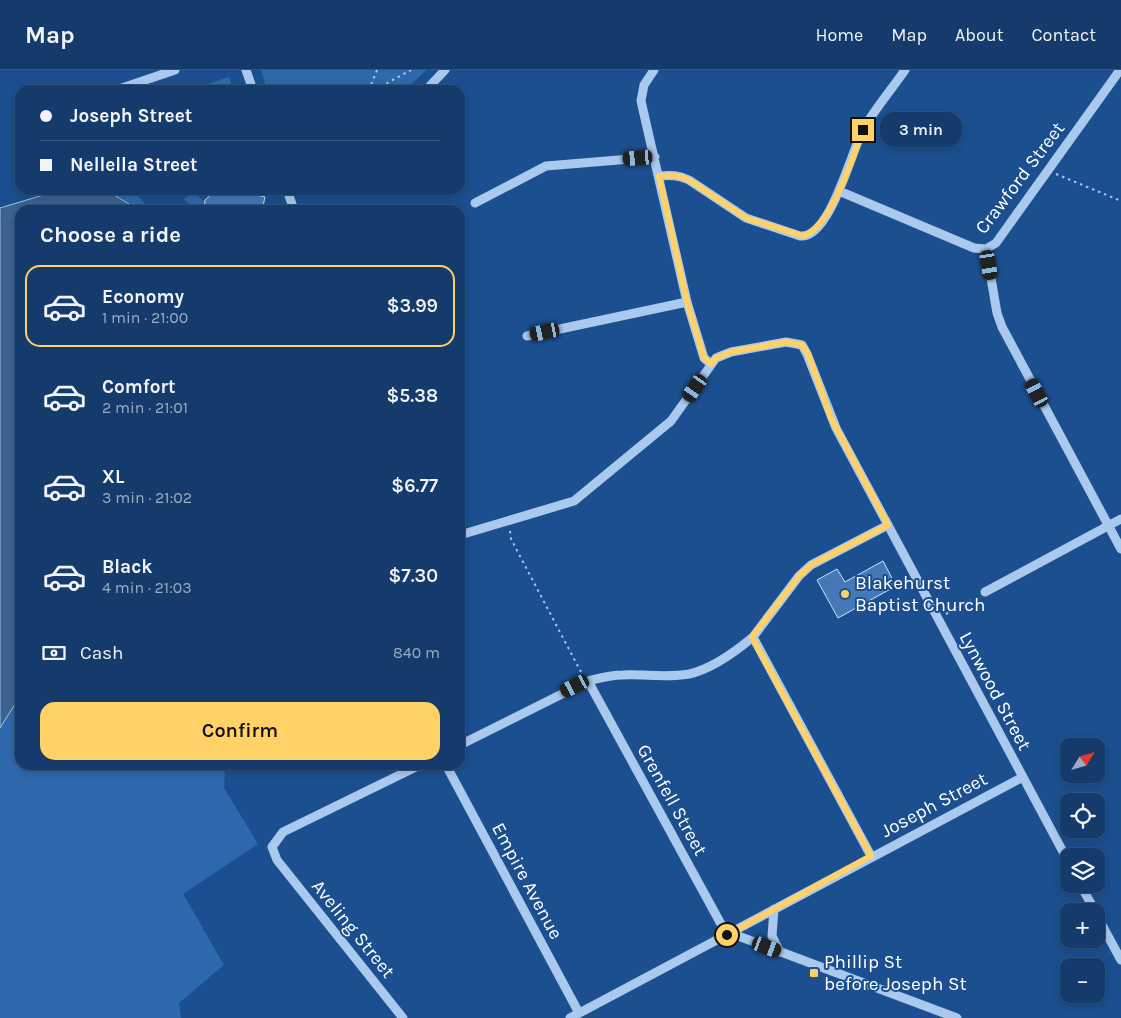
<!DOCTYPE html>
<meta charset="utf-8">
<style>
:root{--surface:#143b6b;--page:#1d4271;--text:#f1f3f6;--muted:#9dadc1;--line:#33557e;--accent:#ffd166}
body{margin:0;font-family:Karla,sans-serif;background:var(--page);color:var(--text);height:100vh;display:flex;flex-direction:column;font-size:19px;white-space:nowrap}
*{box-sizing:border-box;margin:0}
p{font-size:16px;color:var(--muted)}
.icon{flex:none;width:28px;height:28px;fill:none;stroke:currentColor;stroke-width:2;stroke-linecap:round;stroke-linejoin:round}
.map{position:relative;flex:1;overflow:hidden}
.drawer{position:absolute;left:15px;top:135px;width:450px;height:565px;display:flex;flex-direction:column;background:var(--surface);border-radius:15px;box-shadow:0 2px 8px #0003,0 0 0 1px var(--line)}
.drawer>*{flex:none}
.guide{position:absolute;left:15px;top:15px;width:450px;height:110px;border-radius:15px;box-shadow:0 2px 8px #0003,0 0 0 1px var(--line);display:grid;align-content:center;height:110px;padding:0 25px;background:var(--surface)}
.needle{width:32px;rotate:53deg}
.tools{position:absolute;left:1060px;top:668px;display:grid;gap:10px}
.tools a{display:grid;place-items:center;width:45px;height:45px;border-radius:10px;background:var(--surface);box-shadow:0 2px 8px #0003,0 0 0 1px var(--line);font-size:25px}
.end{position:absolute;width:22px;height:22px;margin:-11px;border:6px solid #ffd166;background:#111;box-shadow:0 0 0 2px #111}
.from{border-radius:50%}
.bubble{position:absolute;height:35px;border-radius:15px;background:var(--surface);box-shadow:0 2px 8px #0003,0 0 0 1px var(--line);font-size:16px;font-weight:600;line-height:35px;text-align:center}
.car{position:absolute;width:15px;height:30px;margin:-15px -8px;border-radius:6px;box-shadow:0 0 4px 1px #0007;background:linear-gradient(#222 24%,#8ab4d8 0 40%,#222 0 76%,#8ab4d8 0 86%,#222 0)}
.guide b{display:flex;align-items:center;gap:18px;height:48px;font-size:19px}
.guide b+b{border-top:1px solid var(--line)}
.guide i{width:12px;height:12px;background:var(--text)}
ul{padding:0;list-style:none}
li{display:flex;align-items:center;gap:15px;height:82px;margin:0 10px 8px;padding:0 15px;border:2px solid transparent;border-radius:15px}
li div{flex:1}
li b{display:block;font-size:19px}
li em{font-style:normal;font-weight:600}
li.active{border-color:var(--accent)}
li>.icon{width:45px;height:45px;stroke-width:1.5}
h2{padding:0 25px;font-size:22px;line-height:60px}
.pay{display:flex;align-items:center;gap:12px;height:55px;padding:0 25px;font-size:19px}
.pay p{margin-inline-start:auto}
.button{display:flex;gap:10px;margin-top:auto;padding:10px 25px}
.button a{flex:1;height:58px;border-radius:15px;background:var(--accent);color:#111;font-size:20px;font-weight:600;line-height:58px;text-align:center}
header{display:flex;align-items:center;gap:30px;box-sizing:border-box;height:70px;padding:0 25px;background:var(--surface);border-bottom:1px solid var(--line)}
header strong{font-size:24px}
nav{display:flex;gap:28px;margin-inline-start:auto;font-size:18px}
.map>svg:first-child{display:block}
</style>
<header>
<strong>Map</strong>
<nav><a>Home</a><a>Map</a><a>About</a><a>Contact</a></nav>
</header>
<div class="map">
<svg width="1121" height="948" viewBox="0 0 1121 948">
<rect width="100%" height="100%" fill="#1b4f8f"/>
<!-- green -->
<path fill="#2e69ad" d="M261,0H426L410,16L409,20H267Z
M229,7L233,20H190Z
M108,120H132L151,140H139Z
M192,121L205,132L204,140H184L189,134L184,129Z
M20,626V695H225L224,718L258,774L183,824L224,895L179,933L181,948H0V658Z"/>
<!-- water -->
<path fill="#3c6290" stroke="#9cc4f0" d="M109,122L139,140H20V626L0,658V138L50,123L78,125Z"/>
<!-- building -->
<path fill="#4478b7" stroke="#cfe3fa" d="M216,120H260L257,125L265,127L263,136L264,140H204L205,130Z
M883,491L896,516L838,548L817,510L837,499L845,512Z"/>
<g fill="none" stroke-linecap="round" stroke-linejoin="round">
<!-- path -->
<path stroke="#a9c9ee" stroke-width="2" stroke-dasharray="2.5 4" stroke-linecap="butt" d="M377,0L371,15L380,17L411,0
M1056,104L1121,131
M510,461L511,469L582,604
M946,544L977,527"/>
<!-- minor -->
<path stroke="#a9c9ee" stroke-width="9" d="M246,0L253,20
M654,0L644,15L641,31L687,232L704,288L711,294
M116,20L175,0
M426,20L445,0
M659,106C671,105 678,105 689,110L746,148L800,166C830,169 851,82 863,60C873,41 892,19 905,0
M287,120L294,140
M839,121L974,178L986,179L996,173L1120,0
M475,133L546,96L655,87
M986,179L997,243L1002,257L1121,479
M527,266L687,232
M460,465L574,431L671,351L716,288L731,282L786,272L802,275L807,284L836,358L1069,793
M985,522L1121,449
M753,567L871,786
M588,611L727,865
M460,675L588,611C600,608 610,605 623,605C644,604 667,608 689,604C712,599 735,582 753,567L799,506L811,495L888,455
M446,695L579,943
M1080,814L1095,841
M774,839L772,866L780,882
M1096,844L1121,890
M727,865L741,867L957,948
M403,948L277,790L272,777L283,762L420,695
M570,948L1023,707"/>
</g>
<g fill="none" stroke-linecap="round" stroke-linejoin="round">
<!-- route -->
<path stroke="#ffd166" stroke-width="6" d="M727,865L871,786L752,567L799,506L811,495L888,455L831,348L808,284L802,275L786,272L731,282L716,288L711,294L704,288L687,232L659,106C671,105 678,105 689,110L746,148L803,166C832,157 852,87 863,60"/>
</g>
<!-- markers -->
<g fill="#ffd166" stroke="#1b4f8f" stroke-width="2">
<circle cx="845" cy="524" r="5"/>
<rect x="809" y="898" width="10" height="10" rx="2.5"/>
</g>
<g text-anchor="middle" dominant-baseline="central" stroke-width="4" stroke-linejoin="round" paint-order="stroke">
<!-- street labels -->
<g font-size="19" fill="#fff" stroke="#1b4f8f">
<text transform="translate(1020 108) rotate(-53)">Crawford Street</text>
<text transform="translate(995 621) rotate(62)">Lynwood Street</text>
<text transform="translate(672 730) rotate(61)">Grenfell Street</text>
<text transform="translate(934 735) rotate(-28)">Joseph Street</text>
<text transform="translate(527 811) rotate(62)">Empire Avenue</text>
<text transform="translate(353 859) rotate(51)">Aveling Street</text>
</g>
<!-- poi labels -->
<g font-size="19" fill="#fff" stroke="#1b4f8f" text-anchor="start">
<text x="855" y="513">Blakehurst<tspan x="855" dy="22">Baptist Church</tspan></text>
<text x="824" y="892">Phillip St<tspan x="824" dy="22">before Joseph St</tspan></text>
</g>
</g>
</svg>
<div class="tools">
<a><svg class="needle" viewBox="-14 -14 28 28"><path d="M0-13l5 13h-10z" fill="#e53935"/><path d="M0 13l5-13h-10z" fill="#9dadc1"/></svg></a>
<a><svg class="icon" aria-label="locate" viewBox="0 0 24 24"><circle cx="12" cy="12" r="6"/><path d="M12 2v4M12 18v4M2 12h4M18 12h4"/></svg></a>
<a><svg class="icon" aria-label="layers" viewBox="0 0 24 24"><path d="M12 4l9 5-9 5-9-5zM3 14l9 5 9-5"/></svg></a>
<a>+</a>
<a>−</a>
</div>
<i class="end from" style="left:727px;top:865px"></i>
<i class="end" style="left:863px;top:60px"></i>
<div class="bubble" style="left:880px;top:42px;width:82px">3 min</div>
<i class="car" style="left:638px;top:88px;rotate:266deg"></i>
<i class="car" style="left:989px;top:195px;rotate:170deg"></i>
<i class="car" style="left:545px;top:262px;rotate:258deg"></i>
<i class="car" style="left:695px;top:318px;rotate:215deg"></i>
<i class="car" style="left:1037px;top:323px;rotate:332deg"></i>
<i class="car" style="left:575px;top:616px;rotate:243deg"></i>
<i class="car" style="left:767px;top:877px;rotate:111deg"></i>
<div class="guide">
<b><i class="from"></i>Joseph Street</b>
<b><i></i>Nellella Street</b>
</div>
<section class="drawer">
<h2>Choose a ride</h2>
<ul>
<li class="active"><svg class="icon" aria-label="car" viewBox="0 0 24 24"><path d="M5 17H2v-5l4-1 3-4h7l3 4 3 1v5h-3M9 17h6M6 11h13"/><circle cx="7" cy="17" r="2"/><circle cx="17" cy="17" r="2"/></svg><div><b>Economy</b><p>1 min · 21:00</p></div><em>$3.99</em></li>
<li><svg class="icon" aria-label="car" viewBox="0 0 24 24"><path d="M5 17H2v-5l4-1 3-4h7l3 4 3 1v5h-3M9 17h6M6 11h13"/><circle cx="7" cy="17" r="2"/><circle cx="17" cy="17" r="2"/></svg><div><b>Comfort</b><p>2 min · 21:01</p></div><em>$5.38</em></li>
<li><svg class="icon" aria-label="car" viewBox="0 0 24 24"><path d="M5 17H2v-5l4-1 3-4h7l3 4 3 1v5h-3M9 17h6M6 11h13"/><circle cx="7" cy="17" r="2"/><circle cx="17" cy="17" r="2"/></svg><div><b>XL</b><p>3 min · 21:02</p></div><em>$6.77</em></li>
<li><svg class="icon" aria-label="car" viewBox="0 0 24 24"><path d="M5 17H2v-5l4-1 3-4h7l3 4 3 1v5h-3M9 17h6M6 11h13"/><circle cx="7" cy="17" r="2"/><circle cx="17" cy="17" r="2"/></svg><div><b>Black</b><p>4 min · 21:03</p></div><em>$7.30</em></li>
</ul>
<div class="pay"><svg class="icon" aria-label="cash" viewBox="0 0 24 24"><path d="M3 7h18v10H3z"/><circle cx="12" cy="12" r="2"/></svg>Cash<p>840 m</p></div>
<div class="button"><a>Confirm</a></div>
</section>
</div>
